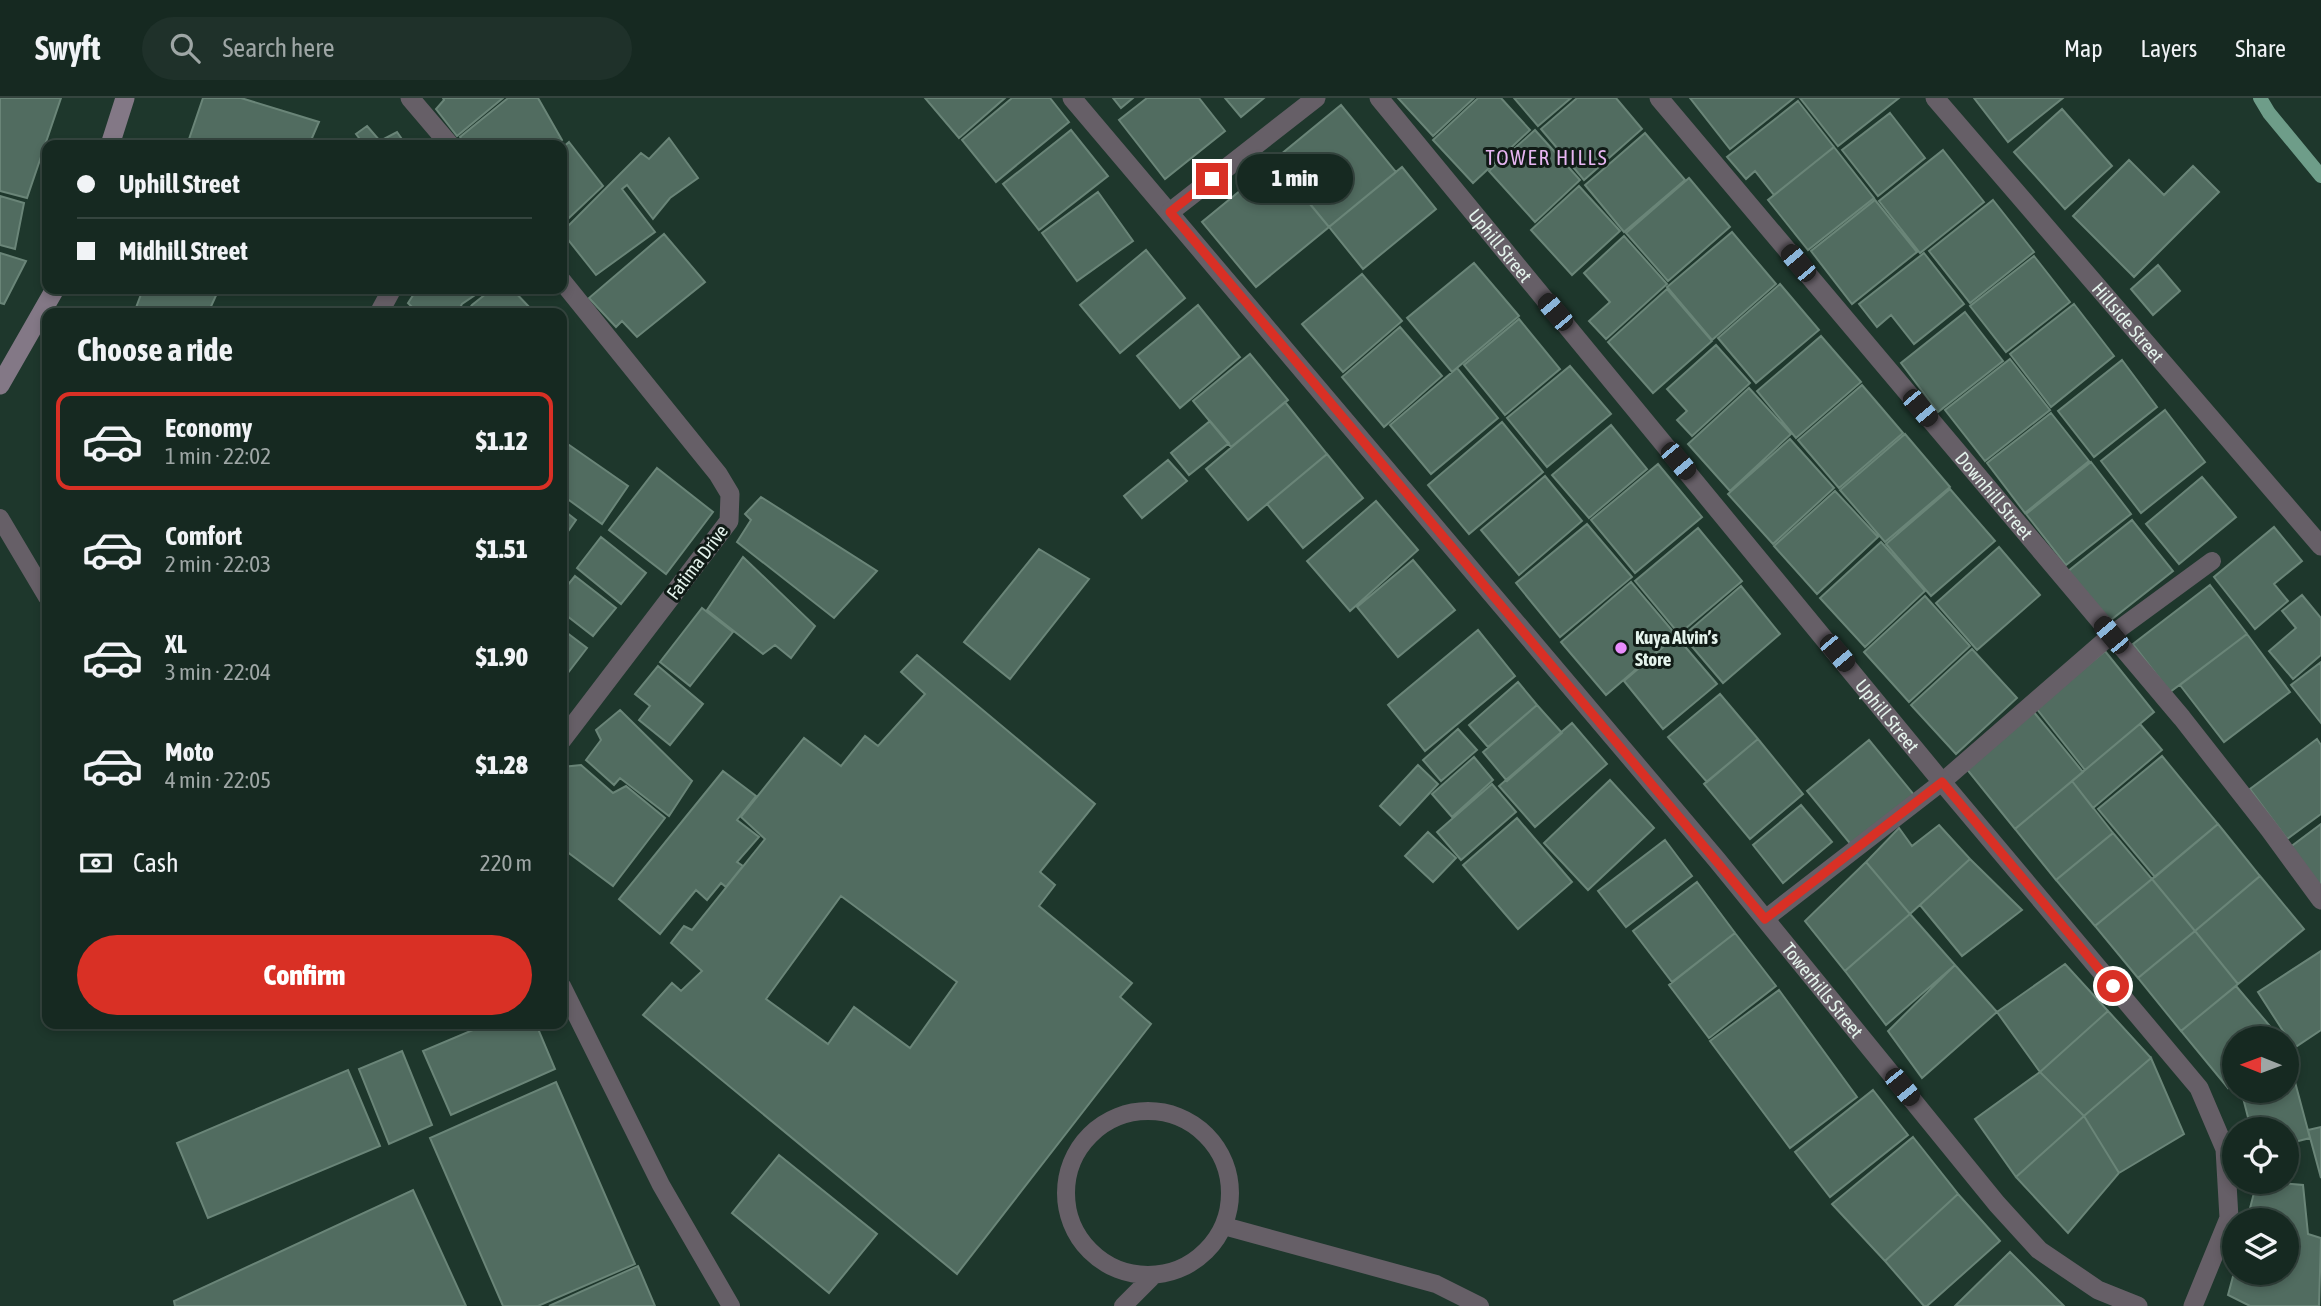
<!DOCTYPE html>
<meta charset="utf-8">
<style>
:root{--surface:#162921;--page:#1f312a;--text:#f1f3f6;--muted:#9ea6a5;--line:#35453f;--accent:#d93025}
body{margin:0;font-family:"Asap Condensed",sans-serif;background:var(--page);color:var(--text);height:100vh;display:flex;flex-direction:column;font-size:26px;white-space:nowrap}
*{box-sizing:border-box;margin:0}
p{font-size:23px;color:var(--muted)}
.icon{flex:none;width:38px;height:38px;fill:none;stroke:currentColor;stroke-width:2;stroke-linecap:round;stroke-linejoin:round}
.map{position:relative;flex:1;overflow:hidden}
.drawer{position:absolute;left:42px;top:210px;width:525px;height:721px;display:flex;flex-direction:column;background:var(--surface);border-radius:14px;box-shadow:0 4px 10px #0003,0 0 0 2px var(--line)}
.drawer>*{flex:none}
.guide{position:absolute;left:42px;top:42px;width:525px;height:154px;border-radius:14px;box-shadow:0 4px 10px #0003,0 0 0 2px var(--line);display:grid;align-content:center;height:154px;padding:0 35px;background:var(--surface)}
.needle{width:46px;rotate:271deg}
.fabs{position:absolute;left:2222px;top:928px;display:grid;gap:14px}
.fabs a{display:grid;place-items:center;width:77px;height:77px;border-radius:50%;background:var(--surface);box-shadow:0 4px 10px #0003,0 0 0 2px var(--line);font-size:35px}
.end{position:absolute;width:32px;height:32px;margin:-16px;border:9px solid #d93025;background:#fff;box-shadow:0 0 0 4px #fff}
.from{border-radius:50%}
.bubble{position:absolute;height:49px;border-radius:24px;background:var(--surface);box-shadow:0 4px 10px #0003,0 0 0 2px var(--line);font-size:23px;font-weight:800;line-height:49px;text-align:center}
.car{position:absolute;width:21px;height:42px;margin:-21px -10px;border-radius:9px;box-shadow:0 0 5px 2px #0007;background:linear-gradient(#222 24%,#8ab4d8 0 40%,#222 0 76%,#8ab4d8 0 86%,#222 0)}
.guide b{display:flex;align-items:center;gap:24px;height:66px;font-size:26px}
.guide b+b{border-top:2px solid var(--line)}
.guide i{width:18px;height:18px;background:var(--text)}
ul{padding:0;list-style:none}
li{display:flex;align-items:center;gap:21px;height:98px;margin:0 14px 10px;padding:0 21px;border:4px solid transparent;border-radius:14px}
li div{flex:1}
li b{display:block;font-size:26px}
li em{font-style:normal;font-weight:800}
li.selected{border-color:var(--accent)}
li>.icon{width:63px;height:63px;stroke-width:1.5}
h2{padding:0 35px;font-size:32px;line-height:84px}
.pay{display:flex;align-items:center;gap:18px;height:77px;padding:0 35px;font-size:26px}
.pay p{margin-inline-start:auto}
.action{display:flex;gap:14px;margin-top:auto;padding:14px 35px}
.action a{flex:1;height:80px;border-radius:42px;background:var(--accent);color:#fff;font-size:28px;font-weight:800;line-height:80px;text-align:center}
header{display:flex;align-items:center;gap:42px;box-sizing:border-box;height:98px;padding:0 35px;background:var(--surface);border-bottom:2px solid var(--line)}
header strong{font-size:33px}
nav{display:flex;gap:38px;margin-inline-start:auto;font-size:24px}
.search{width:490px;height:63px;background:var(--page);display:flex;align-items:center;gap:18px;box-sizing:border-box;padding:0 24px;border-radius:38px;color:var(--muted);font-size:26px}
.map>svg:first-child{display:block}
</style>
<header>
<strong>Swyft</strong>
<div class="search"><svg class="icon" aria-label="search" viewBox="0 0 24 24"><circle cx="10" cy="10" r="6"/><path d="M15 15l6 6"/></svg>Search here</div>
<nav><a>Map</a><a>Layers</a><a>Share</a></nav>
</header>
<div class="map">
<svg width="2321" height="1208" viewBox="0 0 2321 1208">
<rect width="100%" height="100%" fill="#1e372c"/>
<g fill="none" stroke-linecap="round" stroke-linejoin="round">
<!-- stream -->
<path stroke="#6e9d89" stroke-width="14" d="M2260,0L2269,15L2321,78"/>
</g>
<!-- building -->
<path fill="#516c60" stroke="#6a8578" stroke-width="2" fill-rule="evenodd" d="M0,0H61L27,100L0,93Z
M203,0H241L319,24L309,47H187Z
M443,0H503L457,38L436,11L444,2Z
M508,0H538L562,42L556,47H466L460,39Z
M925,0H1005L959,40Z
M1012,0H1050L1069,24L996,84L962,42Z
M1113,0H1133L1121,10Z
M1147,0H1199L1225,33L1165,81L1119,22Z
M1225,0H1264L1241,19Z
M1398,0H1474L1433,38Z
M1478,0H1501L1530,32L1473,85L1433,42Z
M1514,0H1571L1538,28Z
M1577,0H1616L1642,31L1584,82L1541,31Z
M1690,0H1794L1730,51Z
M1800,0H1899L1838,48Z
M1974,0H2063L2008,44Z
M1798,3L1834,49L1774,97L1755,73L1746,81L1727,59Z
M1341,7L1396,74L1329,129L1274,62Z
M2062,11L2112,68L2065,111L2014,54Z
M1890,15L1925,60L1878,98L1842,52Z
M367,28L380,43L397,34L406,47H357L362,44L356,36Z
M1071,32L1108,78L1039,132L1003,86Z
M1535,32L1580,82L1535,124L1489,73Z
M1645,35L1685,82L1624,134L1585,87Z
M669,40L698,80L670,100L653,121L627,87L622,91L655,134L596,177L562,134L641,55L649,61Z
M569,44L603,88L569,120L562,111V50Z
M1834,49L1874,100L1808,152L1768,102Z
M1943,52L1984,104L1920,155L1879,103Z
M2129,62L2164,97L2193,68L2219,94L2134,179L2073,118Z
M1275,64L1329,129L1256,189L1202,124Z
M1402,69L1436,111L1363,171L1329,129Z
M1689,80L1730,129L1668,183L1626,135Z
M1579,88L1620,133L1572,177L1531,132Z
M1098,94L1133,143L1077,183L1042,135Z
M0,98L24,105L15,151L0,147Z
M1875,102L1917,154L1852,206L1811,153Z
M1993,102L2034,154L1970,205L1929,153Z
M1732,134L1776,186L1712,242L1667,189Z
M664,136L705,184L637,239L622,223L616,229L589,200Z
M1624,138L1667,186L1606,241L1589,223L1610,204L1584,175Z
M1146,152L1185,200L1120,255L1080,207Z
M0,155L26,163L4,206L0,205Z
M1924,155L1964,206L1914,246L1891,217L1877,229L1859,206Z
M2034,158L2070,204L2006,254L1970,208Z
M1474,165L1519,218L1452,274L1407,220Z
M2158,167L2180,193L2153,217L2131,191Z
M1362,176L1402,223L1343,274L1302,226Z
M1780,186L1819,232L1756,285L1718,240Z
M143,191H219L208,215H134Z
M417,191H484L462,206L457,215H418L408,205Z
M492,191H512L531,211L526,215H466L472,207Z
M1667,191L1712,243L1653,295L1608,244Z
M2074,206L2114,258L2051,309L2010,256Z
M1198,207L1240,259L1180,310L1137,258Z
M1965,214L2003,263L1938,314L1901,265Z
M1519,221L1560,271L1505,317L1464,267Z
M1400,229L1442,278L1384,329L1342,279Z
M1821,238L1861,284L1796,340L1757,293Z
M1716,247L1750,285L1692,338L1677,322L1687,313L1667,291Z
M1250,256L1288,302L1231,349L1193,303Z
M2010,261L2050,312L1985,363L1945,312Z
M2122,262L2157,309L2094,359L2058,313Z
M1570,268L1611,316L1547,369L1507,320Z
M1457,270L1498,320L1431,376L1390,327Z
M1862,287L1903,335L1839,390L1798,342Z
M1749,290L1791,336L1730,393L1688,346Z
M1285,304L1327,356L1248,422L1206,371Z
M2165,312L2205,364L2141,415L2101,363Z
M2051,315L2089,363L2025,415L1987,365Z
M1210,323L1229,345L1189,377L1171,355Z
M1502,324L1543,374L1469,436L1428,387Z
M1611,327L1647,371L1589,420L1552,377Z
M1905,336L1950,389L1885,444L1840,392Z
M1790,341L1834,390L1773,446L1728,396Z
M562,342L628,388L602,426L562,397Z
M1327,356L1363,400L1303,450L1267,406Z
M1168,362L1187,383L1142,420L1124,398Z
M2091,364L2131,416L2066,467L2026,416Z
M1658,366L1702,419L1635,475L1591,422Z
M657,370L713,414L666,476L609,432Z
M1545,378L1582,423L1519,477L1481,432Z
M2202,379L2236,419L2179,466L2146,426Z
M1950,391L1995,443L1931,498L1886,446Z
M1835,393L1878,439L1817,496L1774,448Z
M761,399L877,473L834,520L737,444L751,422L745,416Z
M1376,403L1418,452L1350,513L1307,463Z
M562,411L576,422L562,442Z
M2132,422L2173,473L2107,525L2067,474Z
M1587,426L1632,479L1560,539L1516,485Z
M2274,429L2302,463L2274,486L2288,503L2255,531L2214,479Z
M1698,430L1742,483L1679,536L1635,483Z
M601,439L646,475L621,506L577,470Z
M1881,444L1925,493L1865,549L1820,500Z
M1999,449L2040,497L1977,552L1936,505Z
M1039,451L1089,481L1010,581L964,544Z
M743,459L815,528L791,560L775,547L763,556L707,512Z
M1413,462L1455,512L1398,559L1357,509Z
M575,478L616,510L593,538L562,514V494Z
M1631,484L1676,537L1606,597L1561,544Z
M2210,487L2247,536L2170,594L2133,546Z
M1741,488L1780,536L1723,585L1683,538Z
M2302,497L2321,520V557L2293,581L2269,553L2296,530L2282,513Z
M1925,498L1970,548L1909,604L1864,554Z
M702,510L733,534L690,588L660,564Z
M562,531L587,550L564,580L562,579Z
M1478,532L1515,578L1425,653L1388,607Z
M2247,536L2290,594L2224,644L2180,587Z
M1676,538L1717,586L1663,631L1624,583Z
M1972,551L2017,600L1956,656L1911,607Z
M2105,553L2154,614L2085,672L2036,610Z
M917,557L1095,706L1040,774L1055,787L1039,808L1132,885L1120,899L1151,926L957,1176L643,917L672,885L681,893L702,873L671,845L684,828L692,832L765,741L741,719L804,640L841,668L865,638L878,648L925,596L901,574ZM841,798L957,884L910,950L854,909L828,946L766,901Z
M2321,564V625L2291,587Z
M658,568L703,606L670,647L639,622L650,608L635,596Z
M1518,584L1537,607L1488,649L1469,627Z
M1720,596L1758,641L1707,684L1668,639Z
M1537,607L1562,635L1507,683L1483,654Z
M620,612L692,683L669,718L620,680L614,687L586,662L601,642L596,632Z
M2033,613L2083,674L2015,731L1965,669Z
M1572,625L1607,666L1535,729L1499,688Z
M2140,626L2162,652L2093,710L2072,683Z
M1458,631L1477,652L1441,683L1423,662Z
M1758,641L1803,696L1750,741L1704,686Z
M2317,641L2321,647V716L2287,741L2250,691Z
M1869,642L1915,698L1853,749L1807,693Z
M2162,658L2218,726L2155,779L2098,711Z
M1474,659L1493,682L1452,719L1432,696Z
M581,667L613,695L626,688L665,720L613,788L562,750V669Z
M1418,667L1438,686L1400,727L1380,708Z
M723,673L756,698L737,722L759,739L737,764L743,768L726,789L721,785L707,802L696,792L660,836L619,801Z
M1610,682L1654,730L1588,792L1544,745Z
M2072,683L2113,735L2056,782L2015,731Z
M1492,686L1516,714L1461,762L1437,734Z
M1801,707L1832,744L1783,785L1753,747Z
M1517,720L1572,784L1518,831L1463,767Z
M2218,726L2260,778L2195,833L2152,781Z
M2321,726V793L2289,750Z
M1939,727L1970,761L1910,816L1866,764L1899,730L1912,748Z
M1428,734L1456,760L1433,784L1405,758Z
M2113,735L2152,781L2095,828L2056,782Z
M1665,742L1692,778L1626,829L1598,793Z
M1970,761L2022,812L1962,858L1920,807Z
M1866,764L1910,816L1845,873L1805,823Z
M2260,778L2304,831L2238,886L2195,833Z
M2152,781L2195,833L2138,880L2095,828Z
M1697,784L1735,835L1672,884L1633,833Z
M1910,816L1955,867L1886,927L1845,873Z
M2195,833L2238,886L2181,933L2138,880Z
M1735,835L1776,888L1709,940L1669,887Z
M2321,853V932L2294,950L2258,894Z
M2065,866L2108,913L2040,974L1997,914Z
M1955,867L1997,914L1922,980L1888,933Z
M2236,888L2280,940H2235V984L2228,990L2181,933Z
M1779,892L1857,999L1790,1050L1710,943Z
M2108,913L2151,960L2084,1018L2040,974Z
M487,926H536L555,971L451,1017L423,953Z
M402,953L432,1027L389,1046L359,971Z
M2151,960L2184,1036L2119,1075L2084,1018Z
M2291,969L2310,1040L2287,1046V1031H2251L2241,992H2287V970Z
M348,972L380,1048L208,1120L177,1045Z
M2040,974L2084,1018L2016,1079L1975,1021Z
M556,984L635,1166L538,1208H503L430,1040Z
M1873,992L1908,1037L1830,1099L1795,1054Z
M2084,1018L2119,1075L2068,1135L2016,1079Z
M2321,1029V1080L2308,1032Z
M1913,1039L1958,1096L1885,1163L1832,1106Z
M779,1057L877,1136L829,1195L732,1115Z
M2257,1083L2303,1087L2308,1136L2321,1140L2319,1208H2250L2228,1197L2235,1171V1174H2287V1122H2247Z
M413,1092L466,1208H175L174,1203Z
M1958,1096L2000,1143L1927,1208H1924L1885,1163Z
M2010,1154L2064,1208H1955Z
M638,1168L655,1208H549Z"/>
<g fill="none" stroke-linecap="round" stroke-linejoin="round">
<!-- service -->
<path stroke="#665f67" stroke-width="18" d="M0,420L47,499
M1765,821L1942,684L2111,537L2212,463
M562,888L661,1087L731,1208
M1066 1095a82 82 0 1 1 164 0a82 82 0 1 1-164 0Z
M1224,1128L1436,1186L1480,1208
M1123,1208L1153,1178"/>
<!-- minor -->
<g stroke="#665f67" stroke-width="19">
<path d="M410,0L450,47"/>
<path id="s1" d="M1072,0L1717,762L1997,1106L2039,1152L2098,1192L2138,1208"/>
<path id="s2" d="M1379,0L1942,684L2199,990L2225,1051L2229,1120L2193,1208"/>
<path id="s3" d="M1659,0L2182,620L2269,731L2321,802"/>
<path id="s4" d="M1935,0L2321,448"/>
<path d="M1170,114L1316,0"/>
<path d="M562,183L718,376L730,396L729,423L562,642"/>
<path d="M379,215L392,191"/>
</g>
<!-- secondary -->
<path stroke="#837886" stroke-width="19" d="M110,47L125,0
M0,287L55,191"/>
</g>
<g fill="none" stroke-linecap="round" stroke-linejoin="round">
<!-- route -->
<path stroke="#d93025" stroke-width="9" d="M1212,81L1170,114L1765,821L1942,684L2113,888"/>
</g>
<!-- markers -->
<circle fill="#e98dfd" stroke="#101b16" stroke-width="2.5" cx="1621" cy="550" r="7"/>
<g text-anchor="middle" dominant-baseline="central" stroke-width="6" stroke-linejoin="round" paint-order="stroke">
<!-- street labels -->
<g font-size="19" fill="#e4f3ec" stroke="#101b16">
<text stroke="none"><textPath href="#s2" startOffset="191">Uphill Street</textPath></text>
<text stroke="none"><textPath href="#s4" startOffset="296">Hillside Street</textPath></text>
<text stroke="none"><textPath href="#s3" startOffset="520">Downhill Street</textPath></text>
<text transform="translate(697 464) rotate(-53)">Fatima Drive</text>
<text stroke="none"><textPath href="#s2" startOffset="800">Uphill Street</textPath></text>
<text stroke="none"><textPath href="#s1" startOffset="1166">Towerhills Street</textPath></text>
</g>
<!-- poi labels -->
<g font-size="19" font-weight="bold" fill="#e4f3ec" stroke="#101b16" text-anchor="start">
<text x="1635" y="539">Kuya Alvin’s<tspan x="1635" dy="22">Store</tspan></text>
</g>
<!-- neighbourhood labels -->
<g font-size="21" letter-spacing="2" fill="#e8b6f3" stroke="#101b16">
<text x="1547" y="59">TOWER HILLS</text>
</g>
</g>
</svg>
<div class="fabs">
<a><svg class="needle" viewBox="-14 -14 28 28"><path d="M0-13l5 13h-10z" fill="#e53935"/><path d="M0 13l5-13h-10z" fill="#9ea6a5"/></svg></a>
<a><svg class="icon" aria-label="locate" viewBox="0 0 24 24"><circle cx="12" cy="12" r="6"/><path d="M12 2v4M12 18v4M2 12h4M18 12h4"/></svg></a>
<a><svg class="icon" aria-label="layers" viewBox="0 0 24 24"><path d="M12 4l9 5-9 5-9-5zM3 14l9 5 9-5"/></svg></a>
</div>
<i class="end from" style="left:2113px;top:888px"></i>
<i class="end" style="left:1212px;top:81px"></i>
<div class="bubble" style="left:1237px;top:56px;width:116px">1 min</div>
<i class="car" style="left:1798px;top:165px;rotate:320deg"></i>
<i class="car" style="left:1555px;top:214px;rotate:320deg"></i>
<i class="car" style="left:1920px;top:310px;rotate:140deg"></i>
<i class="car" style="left:1678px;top:363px;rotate:140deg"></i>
<i class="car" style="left:2111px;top:537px;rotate:320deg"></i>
<i class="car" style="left:1837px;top:555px;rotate:140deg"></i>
<i class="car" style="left:1902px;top:989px;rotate:141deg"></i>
<div class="guide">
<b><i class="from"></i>Uphill Street</b>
<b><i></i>Midhill Street</b>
</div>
<section class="drawer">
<h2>Choose a ride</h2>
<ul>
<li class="selected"><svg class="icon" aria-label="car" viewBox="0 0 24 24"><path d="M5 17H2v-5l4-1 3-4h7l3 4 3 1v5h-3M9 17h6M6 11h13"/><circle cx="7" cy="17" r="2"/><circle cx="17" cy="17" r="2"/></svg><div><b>Economy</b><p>1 min · 22:02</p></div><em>$1.12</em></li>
<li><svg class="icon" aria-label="car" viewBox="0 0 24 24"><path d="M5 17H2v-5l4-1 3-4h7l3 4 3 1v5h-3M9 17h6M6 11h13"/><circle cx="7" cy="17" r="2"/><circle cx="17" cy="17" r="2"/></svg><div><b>Comfort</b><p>2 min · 22:03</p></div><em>$1.51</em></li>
<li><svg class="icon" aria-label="car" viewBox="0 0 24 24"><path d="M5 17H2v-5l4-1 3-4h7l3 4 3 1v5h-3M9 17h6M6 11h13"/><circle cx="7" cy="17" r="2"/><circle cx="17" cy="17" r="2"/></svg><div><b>XL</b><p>3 min · 22:04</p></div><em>$1.90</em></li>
<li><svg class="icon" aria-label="car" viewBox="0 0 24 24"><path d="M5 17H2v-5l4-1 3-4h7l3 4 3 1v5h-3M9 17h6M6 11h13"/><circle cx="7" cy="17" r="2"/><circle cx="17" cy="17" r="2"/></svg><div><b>Moto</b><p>4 min · 22:05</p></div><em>$1.28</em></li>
</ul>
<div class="pay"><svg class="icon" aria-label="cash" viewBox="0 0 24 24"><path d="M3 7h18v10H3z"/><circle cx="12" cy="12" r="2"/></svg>Cash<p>220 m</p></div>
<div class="action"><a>Confirm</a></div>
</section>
</div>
